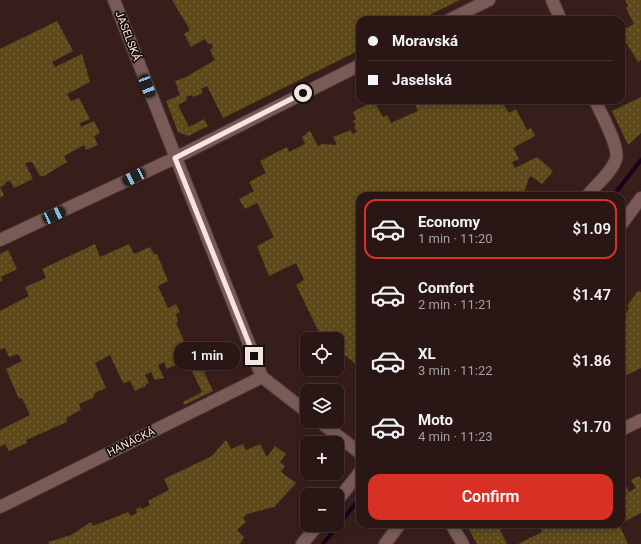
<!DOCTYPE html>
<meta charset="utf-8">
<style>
:root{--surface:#2a1614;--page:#321f1d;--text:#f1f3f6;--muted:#a59fa0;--line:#463534;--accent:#d93025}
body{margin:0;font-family:Roboto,sans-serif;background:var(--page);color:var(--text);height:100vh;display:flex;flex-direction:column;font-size:15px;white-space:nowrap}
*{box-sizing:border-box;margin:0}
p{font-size:13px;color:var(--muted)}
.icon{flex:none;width:22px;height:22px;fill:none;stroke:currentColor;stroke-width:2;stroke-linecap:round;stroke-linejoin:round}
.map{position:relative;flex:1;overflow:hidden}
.drawer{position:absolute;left:356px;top:192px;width:269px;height:336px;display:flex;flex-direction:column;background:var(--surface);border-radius:12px;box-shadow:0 2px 6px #0003,0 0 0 1px var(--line)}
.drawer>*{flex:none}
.top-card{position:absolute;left:356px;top:16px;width:269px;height:88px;border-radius:12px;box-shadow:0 2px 6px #0003,0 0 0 1px var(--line);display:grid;align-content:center;height:88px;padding:0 12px;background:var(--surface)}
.fabs{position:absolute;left:300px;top:332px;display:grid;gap:8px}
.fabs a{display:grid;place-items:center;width:44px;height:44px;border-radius:8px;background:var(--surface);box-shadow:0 2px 6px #0003,0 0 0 1px var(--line);font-size:20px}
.end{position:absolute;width:18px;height:18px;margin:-9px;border:5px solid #f6e4e1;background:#111;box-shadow:0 0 0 2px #111}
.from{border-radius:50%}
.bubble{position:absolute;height:28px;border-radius:12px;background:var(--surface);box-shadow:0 2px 6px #0003,0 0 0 1px var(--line);font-size:13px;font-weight:600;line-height:28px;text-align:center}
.car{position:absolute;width:12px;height:24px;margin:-12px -6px;border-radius:5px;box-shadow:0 0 3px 1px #0007;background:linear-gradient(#222 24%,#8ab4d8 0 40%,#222 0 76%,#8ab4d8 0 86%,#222 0)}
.top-card b{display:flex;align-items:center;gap:14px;height:38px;font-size:15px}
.top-card b+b{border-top:1px solid var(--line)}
.top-card i{width:10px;height:10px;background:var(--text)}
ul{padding:7px 0 0;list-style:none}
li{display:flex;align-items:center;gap:12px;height:60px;margin:0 8px 6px;padding:0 4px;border:2px solid transparent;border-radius:12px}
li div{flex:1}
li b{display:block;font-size:15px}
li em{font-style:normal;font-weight:600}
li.on{border-color:var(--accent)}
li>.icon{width:36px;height:36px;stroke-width:1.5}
.primary-button{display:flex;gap:8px;margin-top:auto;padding:8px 12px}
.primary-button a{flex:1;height:46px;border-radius:12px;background:var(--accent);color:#fff;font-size:16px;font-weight:600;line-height:46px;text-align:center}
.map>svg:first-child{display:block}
</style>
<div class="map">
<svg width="641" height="544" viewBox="0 0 641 544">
<defs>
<pattern id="grass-dots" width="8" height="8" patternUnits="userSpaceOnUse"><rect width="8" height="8" fill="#5d4919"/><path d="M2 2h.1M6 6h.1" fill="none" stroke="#75633a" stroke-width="1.8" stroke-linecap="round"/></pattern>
</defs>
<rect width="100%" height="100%" fill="#381e1b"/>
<!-- grass -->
<path fill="url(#grass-dots)" d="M172,0H460L419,20H360V50L223,118L207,86L201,89L203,93L193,97L192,95L186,97L187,100L178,105L189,127L204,119L208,126L188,136L178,132L166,101L180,95L175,81L186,77L215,60L210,50L213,48L211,43L201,47L208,44L205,39L191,47L184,34L190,30Z
M625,0H641V60L638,62L621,34V31L634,24L626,8L628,6Z
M57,21L73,51L52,62L55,67L82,54L90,82L67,94L71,101L79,98L90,119L80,123L81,127L94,121L100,133L94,136L98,145L86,150L84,145L64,156L67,162L44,176H40L32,162L25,163L33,179L14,188L10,181L5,182L6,184L0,187L4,195L0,198V49Z
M641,97V133L628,145L612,111Z
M413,100H512L504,105L509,113L516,109L527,130L531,128L535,136L513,148L519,159L512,162L515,168L537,157L553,171L542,184L531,176C525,182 527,190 522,196H360V367L337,349V339H325L320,334L296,285L304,280L296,263L269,276L257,246L274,237L257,203L245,209L239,199L254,191L249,182L266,173L260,161L287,147L289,152L305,144L302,137L307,134L306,133L310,131L318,146L322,144L337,145L333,137L351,130L352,134L357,132L354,126L356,125L353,121L356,119L353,112L374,101L383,117L387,115L391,123L418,111Z
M95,244L100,257L129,244L134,254L150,247L154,254H157L168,281L158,286L168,308L176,304L180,312L176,314L178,321L176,323L191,357L217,344L224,362L204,372L213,391L184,405L183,402L202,392L191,369L186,372L181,362L167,369L164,362L158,365L164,378L155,380L151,372L145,375L149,383L146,384V386L135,391L130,381L123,383L110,355L95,363L106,388L95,393L93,398L79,404L81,410L66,418L67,422L26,440L27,443L9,451L5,444L0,447V430L30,415L22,398L19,399L6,369L22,361L18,354L9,357L5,348L0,350V311L29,296L25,287L46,278L42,269Z
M8,250L17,269L1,277L3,280L0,282V254Z
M638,291L641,292V368L621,378V322L629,308L627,306Z
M226,440L231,449L243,444L246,450L260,444L267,457L275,446L286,454L280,462L285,466L281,472L296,483L274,507L247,514L243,518L246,522L237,530L244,537L240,544H49L48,542L71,535L91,522L93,526L128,512L131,516L137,513L136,509L140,507L142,509L150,505L148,501L169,490L164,479L212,456Z
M621,476L629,492L636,488L631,480L639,476L641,479V513L621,523Z
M466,524H511L500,530L507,544H477Z
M545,524H619L628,544H518L542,532L541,529L546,526Z"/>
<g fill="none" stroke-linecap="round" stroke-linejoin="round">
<!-- stream -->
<path stroke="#1b001c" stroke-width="4" d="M613,196L641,160
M323,544L360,498"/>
<defs>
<path id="minor" d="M114,0L262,377L307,412
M552,0L561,20
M449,20L489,0
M587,196C596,185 612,172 616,159C620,147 600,112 595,100
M621,225L641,198
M0,240L175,158L360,65
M319,421L360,453
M621,430L641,420
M337,501L360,472
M0,507L262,377
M451,524L463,544
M302,544L318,525
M385,544L400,524"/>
</defs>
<!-- minor casing -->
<use href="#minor" stroke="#523c3b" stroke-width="14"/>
<!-- minor -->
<use href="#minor" stroke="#795a56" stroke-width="12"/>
</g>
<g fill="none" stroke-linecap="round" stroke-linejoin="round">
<!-- route -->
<path stroke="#f6e4e1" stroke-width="5" d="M254,356L175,158L303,93"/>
</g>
<g text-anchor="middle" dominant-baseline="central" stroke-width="3.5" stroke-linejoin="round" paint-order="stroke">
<!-- street labels -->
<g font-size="11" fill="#f6e4e1" stroke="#170c0a">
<text transform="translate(128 36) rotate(69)">JASELSKÁ</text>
<text transform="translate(131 442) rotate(-26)">HANÁCKÁ</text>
</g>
</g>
</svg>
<div class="fabs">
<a><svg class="icon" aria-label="locate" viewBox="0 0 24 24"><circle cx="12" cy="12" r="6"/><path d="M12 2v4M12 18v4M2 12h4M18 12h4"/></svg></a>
<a><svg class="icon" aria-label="layers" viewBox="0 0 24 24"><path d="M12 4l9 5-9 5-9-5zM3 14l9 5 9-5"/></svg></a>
<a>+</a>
<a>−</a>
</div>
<i class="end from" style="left:303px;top:93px"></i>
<i class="end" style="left:254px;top:356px"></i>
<div class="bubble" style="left:174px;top:342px;width:66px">1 min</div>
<i class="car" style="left:147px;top:86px;rotate:159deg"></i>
<i class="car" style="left:134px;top:177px;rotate:244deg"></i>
<i class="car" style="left:54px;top:215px;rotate:65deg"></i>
<div class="top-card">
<b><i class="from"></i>Moravská</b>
<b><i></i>Jaselská</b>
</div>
<section class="drawer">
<ul>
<li class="on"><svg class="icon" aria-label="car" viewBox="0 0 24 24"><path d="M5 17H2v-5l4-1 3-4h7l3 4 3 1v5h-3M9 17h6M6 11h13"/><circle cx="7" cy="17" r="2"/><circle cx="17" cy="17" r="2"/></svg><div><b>Economy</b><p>1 min · 11:20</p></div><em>$1.09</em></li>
<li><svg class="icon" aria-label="car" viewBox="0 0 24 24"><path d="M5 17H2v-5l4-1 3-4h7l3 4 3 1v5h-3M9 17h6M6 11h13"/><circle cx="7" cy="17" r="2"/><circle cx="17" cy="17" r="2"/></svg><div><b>Comfort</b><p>2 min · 11:21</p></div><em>$1.47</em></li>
<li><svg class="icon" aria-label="car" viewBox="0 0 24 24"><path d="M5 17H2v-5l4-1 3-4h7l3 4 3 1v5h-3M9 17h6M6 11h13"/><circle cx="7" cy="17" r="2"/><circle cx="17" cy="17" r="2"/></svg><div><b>XL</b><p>3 min · 11:22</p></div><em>$1.86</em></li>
<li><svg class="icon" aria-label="car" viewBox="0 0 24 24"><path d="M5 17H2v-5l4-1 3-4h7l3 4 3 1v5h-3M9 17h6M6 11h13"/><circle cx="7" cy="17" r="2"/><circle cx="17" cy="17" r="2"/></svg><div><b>Moto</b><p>4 min · 11:23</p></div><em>$1.70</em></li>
</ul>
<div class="primary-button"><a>Confirm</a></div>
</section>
</div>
